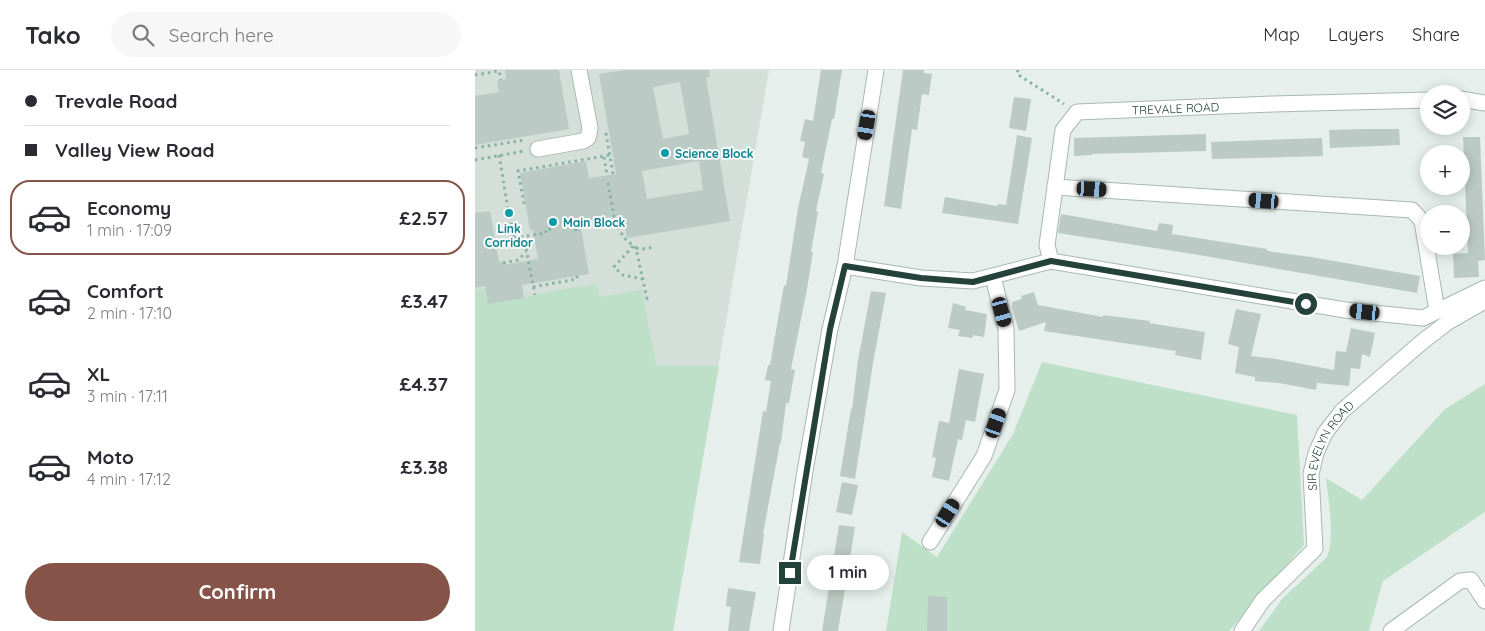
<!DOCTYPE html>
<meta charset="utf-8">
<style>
:root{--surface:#fff;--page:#f7f7f7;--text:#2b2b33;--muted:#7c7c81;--line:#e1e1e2;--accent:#855347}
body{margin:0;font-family:Quicksand,sans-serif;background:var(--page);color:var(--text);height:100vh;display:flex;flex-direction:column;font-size:19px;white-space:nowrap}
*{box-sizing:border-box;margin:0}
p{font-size:16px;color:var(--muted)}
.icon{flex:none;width:28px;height:28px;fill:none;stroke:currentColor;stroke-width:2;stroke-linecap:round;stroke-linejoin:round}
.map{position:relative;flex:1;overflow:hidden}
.drawer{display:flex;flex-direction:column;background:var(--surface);width:475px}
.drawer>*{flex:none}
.banner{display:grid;align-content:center;height:110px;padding:0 25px;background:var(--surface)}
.buttons{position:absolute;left:945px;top:15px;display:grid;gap:10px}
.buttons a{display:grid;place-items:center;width:50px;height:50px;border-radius:50%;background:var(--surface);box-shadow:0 2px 12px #0003;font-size:25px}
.end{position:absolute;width:22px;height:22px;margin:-11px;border:6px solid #24423a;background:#fff;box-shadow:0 0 0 2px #fff}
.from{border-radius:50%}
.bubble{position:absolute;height:35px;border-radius:18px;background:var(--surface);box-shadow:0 2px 12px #0003;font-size:16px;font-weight:700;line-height:35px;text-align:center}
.car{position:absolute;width:15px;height:30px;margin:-15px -8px;border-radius:6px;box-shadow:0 0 4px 1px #0007;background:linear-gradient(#222 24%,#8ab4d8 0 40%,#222 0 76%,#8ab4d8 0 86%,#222 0)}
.banner b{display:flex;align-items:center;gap:18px;height:48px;font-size:19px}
.banner b+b{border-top:1px solid var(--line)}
.banner i{width:12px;height:12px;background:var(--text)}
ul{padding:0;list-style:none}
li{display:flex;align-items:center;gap:15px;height:75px;margin:0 10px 8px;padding:0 15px;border:2px solid transparent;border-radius:20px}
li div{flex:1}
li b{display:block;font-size:19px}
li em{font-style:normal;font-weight:700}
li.current{border-color:var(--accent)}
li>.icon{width:45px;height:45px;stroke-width:1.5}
.button{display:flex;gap:10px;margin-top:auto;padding:10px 25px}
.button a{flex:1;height:58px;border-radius:30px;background:var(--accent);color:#fff;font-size:20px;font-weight:700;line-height:58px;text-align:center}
header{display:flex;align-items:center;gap:30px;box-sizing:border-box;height:70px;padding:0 25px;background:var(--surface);border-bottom:1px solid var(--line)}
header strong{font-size:24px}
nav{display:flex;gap:28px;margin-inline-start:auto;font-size:18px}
.search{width:350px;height:45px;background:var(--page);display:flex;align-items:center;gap:12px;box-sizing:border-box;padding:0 18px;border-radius:28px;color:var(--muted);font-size:19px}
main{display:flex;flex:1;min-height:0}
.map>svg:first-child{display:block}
</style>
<header>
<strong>Tako</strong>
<div class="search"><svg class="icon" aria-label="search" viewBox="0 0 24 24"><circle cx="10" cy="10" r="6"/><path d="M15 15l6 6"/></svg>Search here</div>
<nav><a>Map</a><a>Layers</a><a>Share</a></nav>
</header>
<main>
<section class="drawer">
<div class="banner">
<b><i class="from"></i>Trevale Road</b>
<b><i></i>Valley View Road</b>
</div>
<ul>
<li class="current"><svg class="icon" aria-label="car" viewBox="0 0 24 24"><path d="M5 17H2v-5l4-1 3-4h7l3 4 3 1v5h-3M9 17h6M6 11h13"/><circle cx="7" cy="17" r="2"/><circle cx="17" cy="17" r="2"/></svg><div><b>Economy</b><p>1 min · 17:09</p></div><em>£2.57</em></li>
<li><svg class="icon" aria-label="car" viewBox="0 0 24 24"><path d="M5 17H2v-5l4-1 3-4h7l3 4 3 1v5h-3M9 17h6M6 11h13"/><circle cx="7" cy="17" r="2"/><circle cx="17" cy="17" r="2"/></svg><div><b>Comfort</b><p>2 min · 17:10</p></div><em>£3.47</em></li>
<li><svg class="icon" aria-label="car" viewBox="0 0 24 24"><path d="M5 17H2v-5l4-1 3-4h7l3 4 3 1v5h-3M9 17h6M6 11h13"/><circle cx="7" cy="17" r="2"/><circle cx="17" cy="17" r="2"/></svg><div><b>XL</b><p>3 min · 17:11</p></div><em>£4.37</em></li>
<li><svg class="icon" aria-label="car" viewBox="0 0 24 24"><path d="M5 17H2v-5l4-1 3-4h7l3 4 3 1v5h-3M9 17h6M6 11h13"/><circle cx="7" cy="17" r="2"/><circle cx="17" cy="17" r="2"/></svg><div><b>Moto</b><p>4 min · 17:12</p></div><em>£3.38</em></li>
</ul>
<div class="button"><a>Confirm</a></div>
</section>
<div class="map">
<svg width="1010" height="561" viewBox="0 0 1010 561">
<rect width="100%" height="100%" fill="#e6efeb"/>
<!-- built -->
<path fill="#d4dfda" d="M0,0H294L198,561H0Z"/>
<!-- green -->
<path fill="#bfe0c8" d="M121,214L125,227L167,220L181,295L244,296L198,561H0V220L11,218L49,228L66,223Z
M567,292L822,345L829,475L754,561H411L427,462L462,487L538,364Z
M1010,314V442L908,511L894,561H784L807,529L851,488C861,472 853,428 851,408L887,430L970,339Z"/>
<!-- building -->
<path fill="#bbcac4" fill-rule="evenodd" d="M30,0H84L94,59L0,75V26L24,22L22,11L31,9Z
M151,0H234L235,7L231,8L255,151L152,168L148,145L105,152L114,204L47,215L49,228L13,234L10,216L0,218V143L15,141L24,192H28V195L63,189L58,160H55L45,103L111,91L114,108L141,104L124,4ZM205,12L214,64L188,69L178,17ZM224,91L228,120L172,129L167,101Z
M346,0H367L359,49H357L346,103L349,104L341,141L343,142L336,182H338L332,219L316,299L320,300L314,333H311L306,373H305L288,464H289L285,494L264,492L288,341L291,342L296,311L290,310L293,295H295L309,215L311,216L323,138L334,89L327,87L330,72L325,71L330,49L338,51Z
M428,0H449V3L457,4L454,25L447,24L442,60L437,59L426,139L409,136Z
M539,27L556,29L551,61L534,58Z
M892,59H924L925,75L855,78L854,60Z
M731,64V81L617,84V85L599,86V68Z
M542,65L557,68L543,154L467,143L470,127L522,136L523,134L531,135Z
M988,67H1005L1010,190L1003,191L1004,207L979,208L978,184L993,183Z
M847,68L848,86L737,89L736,72Z
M586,144L682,161L684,153L698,155L697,164L792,179V181L836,187L945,206L942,223L718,184L583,163Z
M396,221L411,223L398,293L380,409L365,406L376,339H377L383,290Z
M559,222L563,235L628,247V245L675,251L674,253L730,262L726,290L700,285L701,281L569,261L571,252L544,261L537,238V232L547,229L546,226Z
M478,233L491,237L490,240L512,244L509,267L498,265L497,268L483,266L485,260L473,258Z
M761,239L786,244L776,286L801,289L859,300L861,281L871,282L876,258L900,263L895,287L887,284L885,299L876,298L874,316L842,313L841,320L804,313L780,311V307L760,303L764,277L753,274Z
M484,299L509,304L500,352L491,350L487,370L483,369L474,411L457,407L461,388L457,387L464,351L474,353Z
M367,412L383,415L377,445L361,442Z
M364,455L380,457L368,531L363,561H347Z
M253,518L281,522L274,561H253L256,537L251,536Z
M453,526L472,527V561H452Z"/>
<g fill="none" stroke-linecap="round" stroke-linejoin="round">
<defs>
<g id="minor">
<path d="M986,29L1010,33"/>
<path d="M63,79L108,71L113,68L115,58L104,0"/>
<path d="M580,117L937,140L947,151L962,241"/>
<path id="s1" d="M576,191L572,175L588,60L602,42L798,34L954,30"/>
<path d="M370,196L446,208L498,211L576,191L870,240L948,248L1010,218"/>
<path d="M455,472L509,386L532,320L531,259L518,207"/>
<path d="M306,561L329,407L355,259L370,196L401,0"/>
<path id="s2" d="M767,561L788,530L840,479L836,404L841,383L850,363L867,341L947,272L973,252L1010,231"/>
<path d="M916,561L985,511L996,510L1010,531"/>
</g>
</defs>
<!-- minor casing -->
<use href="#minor" stroke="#a8b8b2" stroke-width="17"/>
<!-- path -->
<path stroke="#86b3a5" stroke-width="3" stroke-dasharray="2.5 4" stroke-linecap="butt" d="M543,0L542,4L589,34
M0,5L24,1L26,10
M131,63L138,104
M0,78L50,70
M24,85L33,139
M129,87L132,105
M0,90L49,81
M133,113L140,152L149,168L161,178L172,229H169
M49,134L43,101L135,85
M35,146L40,175L50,173L60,225
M101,161L100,155L140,150
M39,168L71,163L70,160L76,159
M158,176L139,197L148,205L168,209
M161,178L167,179L180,177
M28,193L43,190L51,182
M58,217L102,209V206"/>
<!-- minor -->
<use href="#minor" stroke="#fff" stroke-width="15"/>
</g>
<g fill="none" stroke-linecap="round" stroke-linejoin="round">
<!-- route -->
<path stroke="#24423a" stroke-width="6" d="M315,503L355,259L370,196L446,208L498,212L576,191L831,234"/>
</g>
<!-- markers -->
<g fill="#0f9aa8" stroke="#f7fbf9" stroke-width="2">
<circle cx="190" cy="83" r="5"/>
<circle cx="34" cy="143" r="5"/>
<circle cx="78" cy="152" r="5"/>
</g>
<g text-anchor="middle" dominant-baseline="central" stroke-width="4" stroke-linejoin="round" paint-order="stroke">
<!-- street labels -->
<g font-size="12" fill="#24423a" stroke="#f7fbf9">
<text stroke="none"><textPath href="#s1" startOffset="254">TREVALE ROAD</textPath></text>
<text stroke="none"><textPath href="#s2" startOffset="219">SIR EVELYN ROAD</textPath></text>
</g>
<!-- culture labels -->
<g font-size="12" font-weight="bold" fill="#0d838f" stroke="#f7fbf9" text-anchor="start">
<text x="200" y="83">Science Block</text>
<text x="88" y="152">Main Block</text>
<text x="34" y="158" text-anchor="middle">Link<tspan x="34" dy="14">Corridor</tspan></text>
</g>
</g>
</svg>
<div class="buttons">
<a><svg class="icon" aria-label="layers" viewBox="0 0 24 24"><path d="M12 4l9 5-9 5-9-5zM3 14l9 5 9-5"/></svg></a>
<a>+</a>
<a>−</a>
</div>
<i class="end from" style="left:831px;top:234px"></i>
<i class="end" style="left:315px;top:503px"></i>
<div class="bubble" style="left:332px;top:485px;width:82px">1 min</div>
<i class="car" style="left:392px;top:55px;rotate:190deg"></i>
<i class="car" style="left:617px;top:119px;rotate:93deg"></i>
<i class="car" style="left:789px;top:131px;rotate:274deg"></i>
<i class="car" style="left:527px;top:242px;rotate:165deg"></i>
<i class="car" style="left:890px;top:242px;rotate:276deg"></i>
<i class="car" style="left:521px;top:353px;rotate:19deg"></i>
<i class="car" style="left:473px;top:443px;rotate:32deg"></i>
</div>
</main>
